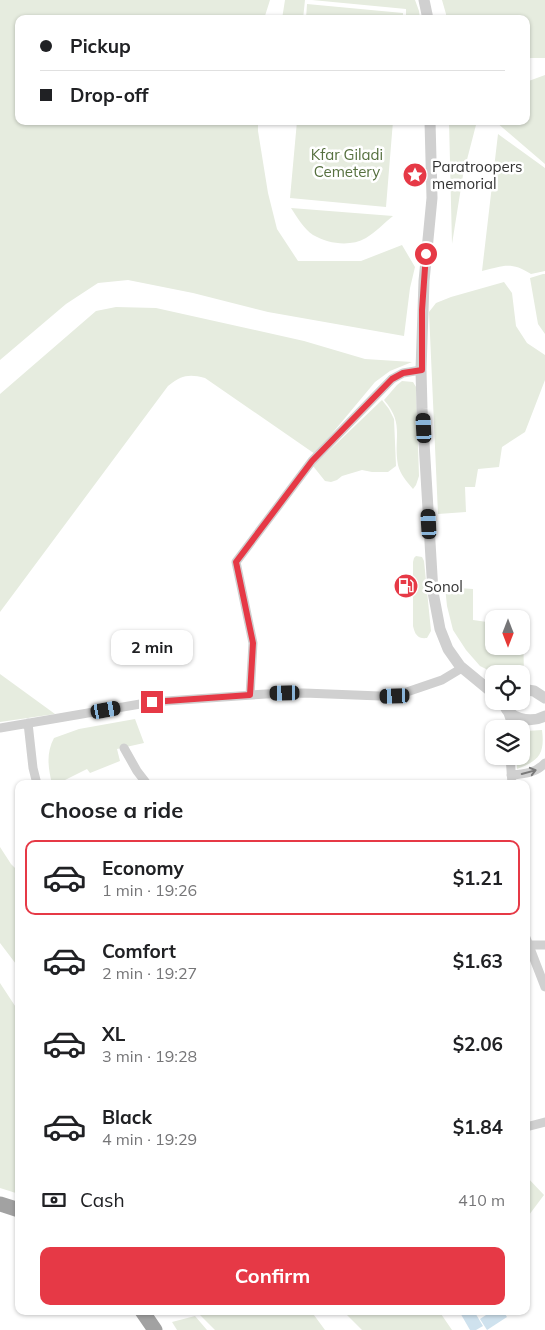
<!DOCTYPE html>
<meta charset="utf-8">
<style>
:root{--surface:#fff;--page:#f6f6f6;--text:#202124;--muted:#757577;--line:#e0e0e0;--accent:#e63946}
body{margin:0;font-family:Mulish,sans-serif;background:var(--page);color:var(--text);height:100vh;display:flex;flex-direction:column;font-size:19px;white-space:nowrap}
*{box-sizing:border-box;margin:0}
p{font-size:16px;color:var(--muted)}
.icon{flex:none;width:28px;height:28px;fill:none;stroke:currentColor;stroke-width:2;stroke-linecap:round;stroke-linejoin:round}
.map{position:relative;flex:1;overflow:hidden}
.side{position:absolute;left:15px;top:780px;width:515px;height:535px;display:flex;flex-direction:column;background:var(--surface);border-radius:10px;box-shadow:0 1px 4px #0004}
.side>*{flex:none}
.banner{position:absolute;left:15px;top:15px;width:515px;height:110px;border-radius:10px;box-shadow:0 1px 4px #0004;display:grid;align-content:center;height:110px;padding:0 25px;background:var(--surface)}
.needle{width:32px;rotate:180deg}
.controls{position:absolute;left:485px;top:610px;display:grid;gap:10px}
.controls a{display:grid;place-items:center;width:45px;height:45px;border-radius:10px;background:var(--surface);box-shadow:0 1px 4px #0004;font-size:25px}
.end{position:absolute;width:22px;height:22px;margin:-11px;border:6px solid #e63946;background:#fff;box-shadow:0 0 0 2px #fff}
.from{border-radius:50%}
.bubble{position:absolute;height:35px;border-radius:10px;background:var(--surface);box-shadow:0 1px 4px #0004;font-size:16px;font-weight:700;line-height:35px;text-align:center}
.car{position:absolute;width:15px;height:30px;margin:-15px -8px;border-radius:6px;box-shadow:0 0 4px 1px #0007;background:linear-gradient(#222 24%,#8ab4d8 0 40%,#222 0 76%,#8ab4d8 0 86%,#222 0)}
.banner b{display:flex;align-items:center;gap:18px;height:48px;font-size:19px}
.banner b+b{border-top:1px solid var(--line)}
.banner i{width:12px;height:12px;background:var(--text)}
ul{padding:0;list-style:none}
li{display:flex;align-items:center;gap:15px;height:75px;margin:0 10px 8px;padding:0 15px;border:2px solid transparent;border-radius:10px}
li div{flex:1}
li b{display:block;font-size:19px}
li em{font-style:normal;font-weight:700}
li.selected{border-color:var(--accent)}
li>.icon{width:45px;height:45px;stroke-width:1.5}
h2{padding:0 25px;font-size:22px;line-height:60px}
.pay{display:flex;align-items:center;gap:12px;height:55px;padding:0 25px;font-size:19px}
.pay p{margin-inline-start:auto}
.button{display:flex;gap:10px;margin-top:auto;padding:10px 25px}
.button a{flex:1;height:58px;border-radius:10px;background:var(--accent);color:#fff;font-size:20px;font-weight:700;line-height:58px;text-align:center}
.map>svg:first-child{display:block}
</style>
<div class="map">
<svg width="545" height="1330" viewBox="0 0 545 1330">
<rect width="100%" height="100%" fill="#fff"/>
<!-- green -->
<path fill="#e6ecdf" d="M0,0H270L264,19H19V121H258V131L268,193L277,229L298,261H361L402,245L415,267L410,288L404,336L268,312L193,293L128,280L98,283L66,304L0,360Z
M285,0H305L303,19H282Z
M312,0H415L419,11L420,19H406V9Z
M442,0H545V58H531L526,59V19H446V14Z
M307,4L403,13V19H306Z
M545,75V164L496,122L497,121H526V82Z
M297,121H393L386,207L290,198Z
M449,121H477L463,175L452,244Z
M498,134L545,168V271L531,274C511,261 503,266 482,271Z
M291,208L393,216C384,223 376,232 366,238C350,247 329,244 313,235C304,229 297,217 291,208Z
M543,274H545V334L538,324L530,278Z
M504,282L512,293L516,326L527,343L545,355V380L525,432L502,447L499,467L478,469L475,487H465L466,512L438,514L429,312L436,303L451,297Z
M116,307L156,308L304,341L365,359L412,362L390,371L375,382L315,454L205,378C189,374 182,375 168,386L0,612V394L96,311Z
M402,381L413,382L416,387L419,476L416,485L413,489C407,482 400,474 398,465C393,438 405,424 384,400L397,385Z
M382,400L389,409L394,419L396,466L388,472H372L362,470L342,476L337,480L331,482L325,481L313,466Z
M416,556L422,557L424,561L431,631L427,638C418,639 415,635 413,626V562L414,558Z
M445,587L473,589V620L494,623V646H521V627H523L524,676H521V674H496L480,666L466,650L453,630L447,606Z
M0,674L55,714L0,722Z
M135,719L144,743L117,749L120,761L90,773L87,769L57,784H52C48,767 46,753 54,738L79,729Z
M542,730C545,754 539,761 517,769V756H521V736L526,731Z
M0,847L11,864L19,872V968L0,943Z
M0,983L19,1012V1194L0,1188Z
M526,1176L544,1195L526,1219Z
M196,1311H311L325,1330H215Z
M343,1311H439L452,1330H362Z
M195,1316L207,1330H177L172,1322Z"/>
<!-- water -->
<path fill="#cfe2ee" d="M459,1311H474L483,1326L476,1330H470Z
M492,1311H503L507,1317L487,1330L480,1319Z"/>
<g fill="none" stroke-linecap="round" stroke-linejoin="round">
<!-- minor -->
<path stroke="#d0d0d0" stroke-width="9" d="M250,695L253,643L236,562L312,461L392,379L403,373L421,370
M507,710L510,719L511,729
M28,723L33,768L37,784
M0,728L152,702L266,694L304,693L380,696H395L442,680L462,668
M124,748L137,771L147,784
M510,756L512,784
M511,775C524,774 536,773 545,763
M526,938L545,987
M526,945H545
M526,1127L545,1122"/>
<!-- tertiary -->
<path stroke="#d0d0d0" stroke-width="11" d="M424,0L428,19
M430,121L432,198L424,281L421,370L422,409L433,592L440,629L448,649L460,666L494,694
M521,689L534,691L545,698
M503,701C507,719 530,724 545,716"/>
<!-- trunk -->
<path stroke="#a2a2a2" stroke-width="15" d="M0,1204L19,1210
M142,1311L155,1330"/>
</g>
<!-- one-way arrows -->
<defs><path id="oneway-shaft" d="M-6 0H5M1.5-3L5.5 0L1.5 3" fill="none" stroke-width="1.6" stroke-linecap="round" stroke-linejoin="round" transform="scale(1.25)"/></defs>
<use stroke="#7a7a7a" href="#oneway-shaft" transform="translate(529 772) rotate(-15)"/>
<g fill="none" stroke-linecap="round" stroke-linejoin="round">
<!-- route -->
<path stroke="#e63946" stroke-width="6" d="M152,702L250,695L253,643L236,562L312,461L392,379L403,373L422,370V310L426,254"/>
</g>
<!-- icons -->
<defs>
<symbol id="sight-disc" viewBox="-11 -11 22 22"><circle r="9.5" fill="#e63946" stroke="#fff"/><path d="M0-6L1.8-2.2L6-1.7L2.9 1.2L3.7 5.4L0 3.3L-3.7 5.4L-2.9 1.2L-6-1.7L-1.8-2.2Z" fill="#fff"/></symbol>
<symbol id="fuel-disc" viewBox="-11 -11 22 22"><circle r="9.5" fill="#e63946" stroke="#fff"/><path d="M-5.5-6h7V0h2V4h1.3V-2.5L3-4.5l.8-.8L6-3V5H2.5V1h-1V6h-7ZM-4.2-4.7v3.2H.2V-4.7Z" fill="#fff"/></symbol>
</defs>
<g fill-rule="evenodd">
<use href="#sight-disc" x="401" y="161" width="28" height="28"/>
<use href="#fuel-disc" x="392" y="572" width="28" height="28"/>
</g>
<g text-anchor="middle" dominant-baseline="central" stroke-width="5" stroke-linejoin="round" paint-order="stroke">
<!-- park labels -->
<g font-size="15" fill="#56703f" stroke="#fff">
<text x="347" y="154">Kfar Giladi<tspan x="347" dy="17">Cemetery</tspan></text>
</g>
<!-- poi labels -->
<g font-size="15" fill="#333" stroke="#fff" text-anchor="start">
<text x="432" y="166">Paratroopers<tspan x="432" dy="17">memorial</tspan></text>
<text x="424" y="586">Sonol</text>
</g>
</g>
</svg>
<div class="controls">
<a><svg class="needle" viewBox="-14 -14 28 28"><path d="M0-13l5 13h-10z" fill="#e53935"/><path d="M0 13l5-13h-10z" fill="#757577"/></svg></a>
<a><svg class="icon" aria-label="locate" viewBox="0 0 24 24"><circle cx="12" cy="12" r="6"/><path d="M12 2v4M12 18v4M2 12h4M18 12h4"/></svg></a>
<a><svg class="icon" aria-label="layers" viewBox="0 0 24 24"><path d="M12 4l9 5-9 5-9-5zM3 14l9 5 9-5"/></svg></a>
</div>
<i class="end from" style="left:426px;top:254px"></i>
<i class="end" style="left:152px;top:702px"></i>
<div class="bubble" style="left:111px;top:630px;width:82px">2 min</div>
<i class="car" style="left:424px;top:428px;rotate:357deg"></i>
<i class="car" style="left:429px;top:524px;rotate:357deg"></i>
<i class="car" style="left:285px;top:693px;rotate:269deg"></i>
<i class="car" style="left:395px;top:696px;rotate:268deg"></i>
<i class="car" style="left:106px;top:710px;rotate:80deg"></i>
<div class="banner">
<b><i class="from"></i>Pickup</b>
<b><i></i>Drop-off</b>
</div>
<section class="side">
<h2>Choose a ride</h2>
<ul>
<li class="selected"><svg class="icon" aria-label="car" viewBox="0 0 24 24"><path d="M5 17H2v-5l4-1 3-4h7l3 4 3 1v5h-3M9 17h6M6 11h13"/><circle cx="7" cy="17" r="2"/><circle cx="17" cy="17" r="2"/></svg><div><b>Economy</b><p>1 min · 19:26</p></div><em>$1.21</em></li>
<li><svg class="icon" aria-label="car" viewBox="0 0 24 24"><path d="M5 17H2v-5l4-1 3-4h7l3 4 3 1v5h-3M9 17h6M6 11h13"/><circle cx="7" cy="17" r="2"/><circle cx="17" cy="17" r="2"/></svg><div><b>Comfort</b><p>2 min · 19:27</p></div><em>$1.63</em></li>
<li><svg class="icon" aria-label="car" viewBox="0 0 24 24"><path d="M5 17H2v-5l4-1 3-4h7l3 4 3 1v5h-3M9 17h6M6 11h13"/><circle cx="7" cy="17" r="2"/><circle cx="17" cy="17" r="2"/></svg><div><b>XL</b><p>3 min · 19:28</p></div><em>$2.06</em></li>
<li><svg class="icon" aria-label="car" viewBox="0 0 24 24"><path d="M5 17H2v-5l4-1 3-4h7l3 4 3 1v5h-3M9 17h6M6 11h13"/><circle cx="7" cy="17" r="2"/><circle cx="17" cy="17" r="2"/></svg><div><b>Black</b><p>4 min · 19:29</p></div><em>$1.84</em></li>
</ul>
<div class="pay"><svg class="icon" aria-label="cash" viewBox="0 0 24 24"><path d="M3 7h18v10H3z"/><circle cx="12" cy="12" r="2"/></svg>Cash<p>410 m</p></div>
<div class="button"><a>Confirm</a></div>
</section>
</div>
